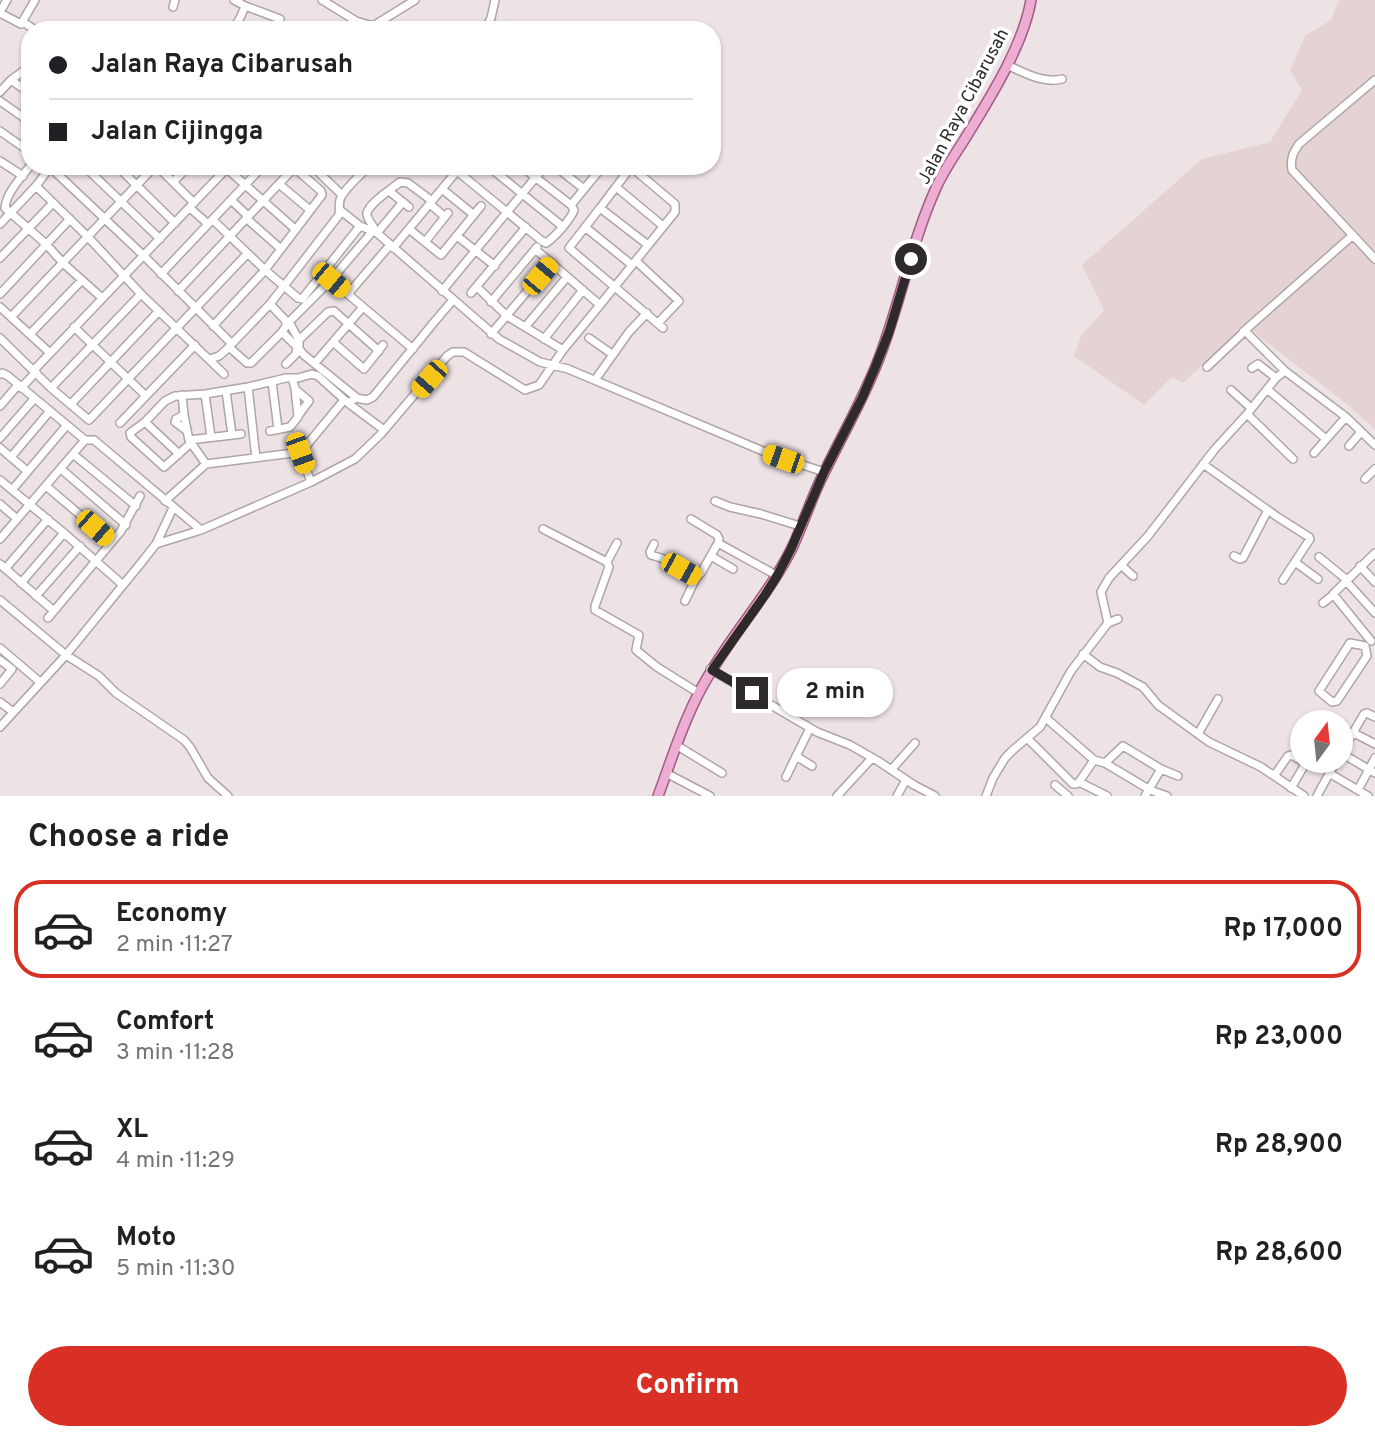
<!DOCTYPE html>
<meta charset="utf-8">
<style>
:root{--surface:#fff;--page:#f2f2f2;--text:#202124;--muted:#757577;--line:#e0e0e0;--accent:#d93025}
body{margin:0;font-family:Overpass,sans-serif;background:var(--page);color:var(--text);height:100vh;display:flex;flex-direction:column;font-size:26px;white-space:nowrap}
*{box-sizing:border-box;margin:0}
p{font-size:23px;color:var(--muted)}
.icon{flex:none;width:38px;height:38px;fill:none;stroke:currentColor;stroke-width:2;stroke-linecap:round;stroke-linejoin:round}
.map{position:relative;height:796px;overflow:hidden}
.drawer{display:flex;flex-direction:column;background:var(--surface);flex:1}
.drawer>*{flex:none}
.banner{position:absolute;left:21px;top:21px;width:700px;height:154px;border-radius:28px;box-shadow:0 2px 5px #0004;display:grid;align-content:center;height:154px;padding:0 28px;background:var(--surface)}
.needle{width:46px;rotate:15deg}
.controls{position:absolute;left:1290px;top:710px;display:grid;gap:14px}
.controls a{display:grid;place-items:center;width:63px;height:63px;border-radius:50%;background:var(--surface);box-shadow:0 2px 5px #0004;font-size:35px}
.end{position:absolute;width:32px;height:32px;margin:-16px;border:9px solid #2e2a2a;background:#fff;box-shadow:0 0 0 4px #fff}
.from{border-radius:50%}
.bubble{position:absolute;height:49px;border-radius:24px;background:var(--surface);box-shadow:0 2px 5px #0004;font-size:23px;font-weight:700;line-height:49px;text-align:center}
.car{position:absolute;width:21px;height:42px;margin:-21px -10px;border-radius:9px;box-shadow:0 0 5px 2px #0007;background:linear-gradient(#f5c518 24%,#345 0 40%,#f5c518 0 76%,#345 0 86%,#f5c518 0)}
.banner b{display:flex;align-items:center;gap:24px;height:66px;font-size:26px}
.banner b+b{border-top:2px solid var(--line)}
.banner i{width:18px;height:18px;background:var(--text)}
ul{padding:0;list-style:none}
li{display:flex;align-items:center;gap:21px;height:98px;margin:0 14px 10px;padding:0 14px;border:4px solid transparent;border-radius:28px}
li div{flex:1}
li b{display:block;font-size:26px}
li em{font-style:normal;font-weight:700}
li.selected{border-color:var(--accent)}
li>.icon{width:63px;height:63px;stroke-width:1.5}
h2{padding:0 28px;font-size:32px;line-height:84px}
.cta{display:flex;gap:14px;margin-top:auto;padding:14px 28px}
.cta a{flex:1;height:80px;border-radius:42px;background:var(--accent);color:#fff;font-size:28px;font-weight:700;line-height:80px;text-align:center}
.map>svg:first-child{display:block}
</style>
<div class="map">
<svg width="1375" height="796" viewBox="0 0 1375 796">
<rect width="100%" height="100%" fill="#eee3e4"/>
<!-- built -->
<path fill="#e5d3d4" d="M1339,0H1375V429L1349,406L1246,326L1183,383L1172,377L1144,405L1074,356L1081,336L1104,310L1082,265L1202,159L1270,142L1302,90L1290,70L1305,36L1331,20Z"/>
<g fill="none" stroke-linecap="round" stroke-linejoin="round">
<defs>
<path id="minor" d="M234,0L245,6L280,19
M322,0L356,21L373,26L415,0
M173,7L175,0
M0,12L7,0
M0,13L21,24L35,0
M23,22L35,30
M233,30L241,16L245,6
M485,30L491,18L495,0
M1007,65C1023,72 1043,84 1062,79
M11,80L30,93
M1375,80L1299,144C1293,153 1290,159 1292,170L1375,259
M0,92L11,80L30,66
M0,101L30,122
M0,131L30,152
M0,161L23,176
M30,166C21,178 6,193 5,208L46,244L63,263L102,298
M84,166L160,239
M117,166L175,223
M157,166L194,203
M312,166L342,195
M488,166L562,226
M521,166L571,205
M555,166L584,189
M50,167L143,255L231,343
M225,167L295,229
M631,167L600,208L648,245
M457,171L542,241L546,243C555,237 571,219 574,210L571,205L603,166
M173,182L189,166
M279,184L310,210
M36,186L88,237L141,294L224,374
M616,187L663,226
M442,189L474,215
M389,191L409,207
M231,200L248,216
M430,204L445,217
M190,208L208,224
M600,208L569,248L663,328
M246,218L281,249
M213,220L265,270L298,298L302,299L360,226L340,210
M0,224L36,186L51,166
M360,226L377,233L499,339L540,362L568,369L770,454L824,472
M585,227L632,265
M409,229L441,255L481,206
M372,232L331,280L289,322L299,340L328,312L334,311L379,351
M372,232L374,228C372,224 366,218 367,213C370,202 392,189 400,182L408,183L432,201
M377,233L403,202
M457,236L495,266
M425,242L448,213
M393,248L461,166
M0,258L53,203
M636,261L679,301L658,323
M161,274L263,166
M331,280L413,349
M477,287L507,316L563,350
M178,291L293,169L297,170L321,191L322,195L265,270L213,326
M442,291L545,166
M471,293L526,227
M0,294L70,219
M348,294L390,245
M491,302L537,247
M270,304L286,321V326L282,332L297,347L296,354L286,364
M600,305L675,212V204L630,166
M0,307L50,353
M11,317L155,166
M526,326L567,277
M74,327L146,396
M1243,332L1353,235
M30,334L82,280
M491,334L551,263
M0,338L51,388L89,420L247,254
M589,338L612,354
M544,339L583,290
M299,340V349L304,355L357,398
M333,342L364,369L383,345
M229,347L247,363H251L282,332
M210,359L219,356L226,350L270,304L339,215C340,209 338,203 341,197C347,186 360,176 369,166
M315,363L363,307
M1207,367L1245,331L1285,371
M1252,368L1258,364L1276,378
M34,370L229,166
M0,374L2,373L8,376L85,440
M595,380L629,332L647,313
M272,382L278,429
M248,387L256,458
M21,388L36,372
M51,388L141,294
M295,389L309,401L298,416
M1267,389L1326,439
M1231,390L1251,408
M226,391L232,435
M205,394L211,437
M182,395L184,415L189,440L206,464
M348,403L356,398L367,400L373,397L435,321L453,300
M71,404L159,311
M0,406L18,385
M1247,414L1293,459
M184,415L176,419L175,422L187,431
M145,422L179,454
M120,423L195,345
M270,431L290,427L298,417L295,388L292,378
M0,438L34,399
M189,440L241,434
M191,443L164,467L131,437L130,433L145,422L165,401L175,396L205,394L248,387L286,378H298L312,374L318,376L348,403L384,430
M1349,446L1361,432
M0,448L27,471
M300,453L311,482
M1314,453L1346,417
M73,454L136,506
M11,457L50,411
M1203,464L1279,518L1309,537L1310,539L1283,580
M61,469L126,525
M1365,479L1375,469
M0,480L64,533L123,585
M46,486L112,542
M12,490L67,425
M165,501L206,464L301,452L344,400
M715,501L730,507L761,514L800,526
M0,504L17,519
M691,519L717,535L719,539L718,543
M543,529L607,562L609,567L595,606V610L639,635L636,650L657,667L697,692
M0,539L85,440H94L201,530
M156,544L201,530L311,482L355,459L381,434L447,356L453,352H464L525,390L539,385L563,350L600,305L535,249
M654,544L650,552L651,555L661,558L694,576H698L701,573L718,543L776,575
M711,556L733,569
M1234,556L1240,559L1243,558L1268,510
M1319,557L1347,580
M607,562L617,543
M1295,562L1318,579
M0,564L54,611
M1121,565L1133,576
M1360,566L1375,582
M5,569L48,519
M1346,581L1375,613
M21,583L64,533
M36,596L80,546
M0,600L66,655L99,676L116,693L184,740L190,747L208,778L228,796
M685,601L697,576
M1323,603L1333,595
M48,618L121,531L140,496
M1108,623L1118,619
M1371,641L1333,594L1375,553
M1350,643L1365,646L1367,656L1337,701L1332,702L1319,691Z
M0,648L40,682
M1083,654L1100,667L1117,673L1143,687L1158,705L1209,742L1261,767L1304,796
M0,660L12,669L0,684
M710,669L817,732L850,745L878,761L914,785L935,796
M0,702L13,712
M1046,718L1094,760L1105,763L1150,790L1167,796
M0,727L66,655L141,563L156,544L173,508
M1354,733L1375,744
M1198,734L1218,699
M1027,738L1073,784H1076L1079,782L1107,796
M676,745L722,773
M1341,753L1375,773
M1340,755L1364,714L1367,713L1375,717
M796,756L812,766
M1105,763L1123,746L1161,769L1178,776
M891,770L915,743
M666,773L710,796
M1329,773L1368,796
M1274,776L1288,756L1291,755L1302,761
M786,777L810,728
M1079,782L1094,760
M1055,785L1068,796
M1291,788L1304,766L1305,763L1302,761
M1358,790L1375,758
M837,796L872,758
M897,796L906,780
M986,796L993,778L1005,758L1013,750L1040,727L1071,671L1108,623L1101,592L1109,578L1148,536L1215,449L1247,414L1276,378L1285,371L1346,417L1375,445
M1145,796L1161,769
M1317,796L1336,761"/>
<path id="major" d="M658,796C674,753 687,709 712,670C738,627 771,591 793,546C804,522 812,496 824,473C843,433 866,395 881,353C901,299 912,241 936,188C943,172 953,157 963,142C988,101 1023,47 1031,0"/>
</defs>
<!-- minor casing -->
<use href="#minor" stroke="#afa5a5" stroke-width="10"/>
<!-- major casing -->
<use href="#major" stroke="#a25b85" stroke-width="12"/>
<!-- minor -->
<use href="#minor" stroke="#fff" stroke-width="7"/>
<!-- major -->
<use href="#major" stroke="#edadd3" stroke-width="9"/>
</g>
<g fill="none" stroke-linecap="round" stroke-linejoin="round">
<!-- route -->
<path stroke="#2e2a2a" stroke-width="9" d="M752,693L712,670L765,595L777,576L791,549L824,472L862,398L875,368L889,332L911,259"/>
</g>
<g text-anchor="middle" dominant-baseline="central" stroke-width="7" stroke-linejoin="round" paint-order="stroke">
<!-- street labels -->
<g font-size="18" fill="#2e2a2a" stroke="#fff">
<text transform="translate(964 107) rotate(-62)">Jalan Raya Cibarusah</text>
</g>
</g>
</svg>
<div class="controls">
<a><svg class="needle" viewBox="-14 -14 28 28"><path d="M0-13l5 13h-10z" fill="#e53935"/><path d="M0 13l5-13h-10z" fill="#757577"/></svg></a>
</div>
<i class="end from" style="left:911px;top:259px"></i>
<i class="end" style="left:752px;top:693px"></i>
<div class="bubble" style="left:777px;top:668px;width:116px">2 min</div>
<i class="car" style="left:540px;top:276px;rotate:40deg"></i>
<i class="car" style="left:331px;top:280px;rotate:130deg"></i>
<i class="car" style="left:429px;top:379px;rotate:221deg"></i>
<i class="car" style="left:300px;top:453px;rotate:160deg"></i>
<i class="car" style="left:783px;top:459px;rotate:289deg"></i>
<i class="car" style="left:95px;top:528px;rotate:131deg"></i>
<i class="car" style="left:681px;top:569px;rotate:119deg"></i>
<div class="banner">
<b><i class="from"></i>Jalan Raya Cibarusah</b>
<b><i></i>Jalan Cijingga</b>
</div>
</div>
<section class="drawer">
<h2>Choose a ride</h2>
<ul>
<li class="selected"><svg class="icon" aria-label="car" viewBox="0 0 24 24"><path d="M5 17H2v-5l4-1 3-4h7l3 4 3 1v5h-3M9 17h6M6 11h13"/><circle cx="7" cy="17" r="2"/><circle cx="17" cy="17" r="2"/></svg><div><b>Economy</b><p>2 min · 11:27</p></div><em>Rp 17,000</em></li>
<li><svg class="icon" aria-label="car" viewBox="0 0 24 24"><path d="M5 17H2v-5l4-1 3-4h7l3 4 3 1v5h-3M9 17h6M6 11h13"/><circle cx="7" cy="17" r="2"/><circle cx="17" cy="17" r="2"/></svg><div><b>Comfort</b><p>3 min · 11:28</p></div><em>Rp 23,000</em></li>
<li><svg class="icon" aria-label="car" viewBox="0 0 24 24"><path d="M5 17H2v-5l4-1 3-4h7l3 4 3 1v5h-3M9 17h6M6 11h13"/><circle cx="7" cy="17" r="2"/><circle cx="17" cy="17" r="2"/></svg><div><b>XL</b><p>4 min · 11:29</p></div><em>Rp 28,900</em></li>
<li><svg class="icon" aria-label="car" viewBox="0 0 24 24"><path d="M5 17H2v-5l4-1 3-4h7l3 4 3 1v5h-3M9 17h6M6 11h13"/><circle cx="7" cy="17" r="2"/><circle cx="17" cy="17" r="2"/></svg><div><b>Moto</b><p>5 min · 11:30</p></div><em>Rp 28,600</em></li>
</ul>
<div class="cta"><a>Confirm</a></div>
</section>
